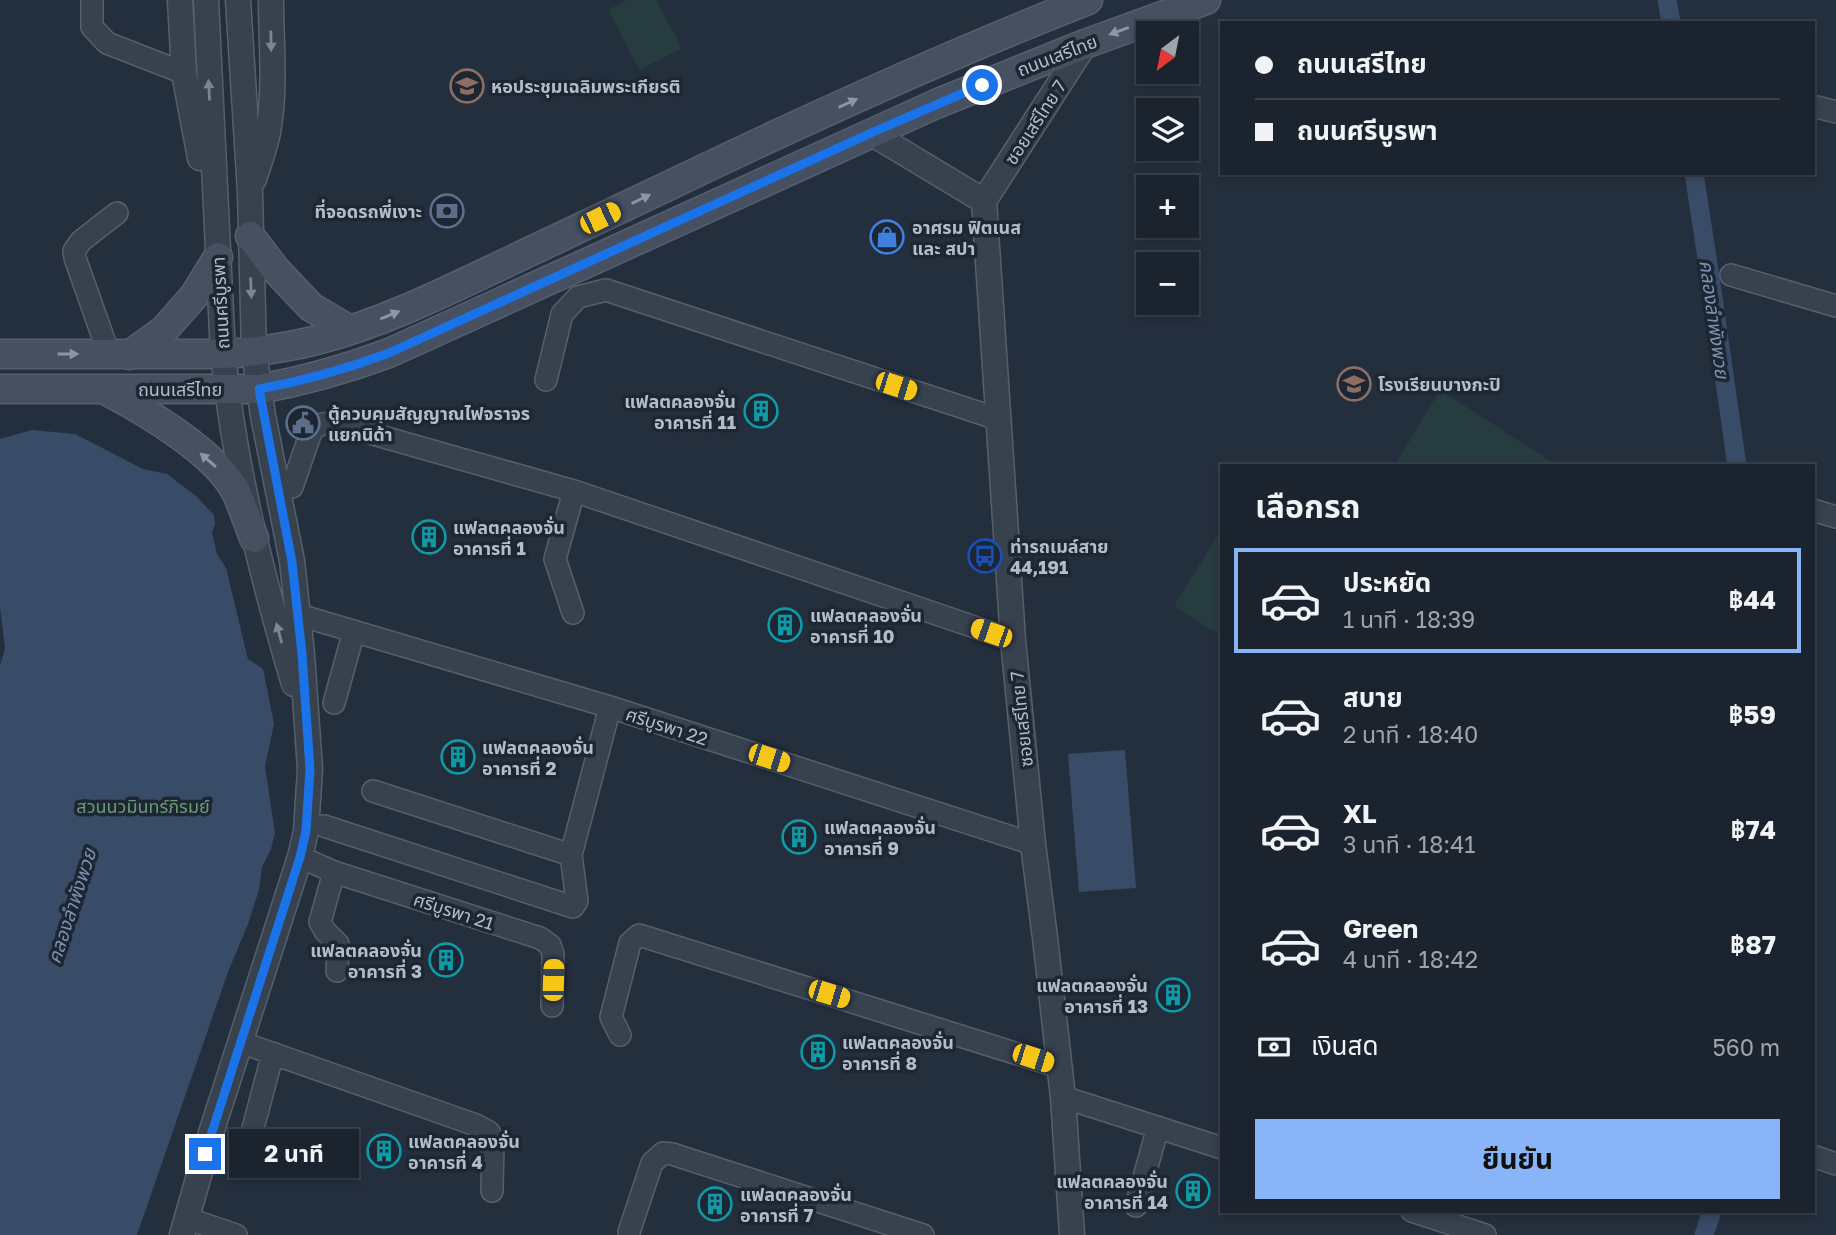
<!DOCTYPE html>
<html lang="th">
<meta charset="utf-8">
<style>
:root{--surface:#1b232e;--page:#282f3a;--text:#f1f3f6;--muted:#a0a4aa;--line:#39404a;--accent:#8ab4f8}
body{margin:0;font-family:"Golos Text","Noto Sans Thai",sans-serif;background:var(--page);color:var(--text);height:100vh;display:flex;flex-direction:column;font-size:26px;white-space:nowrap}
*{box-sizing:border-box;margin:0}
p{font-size:23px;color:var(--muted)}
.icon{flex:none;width:38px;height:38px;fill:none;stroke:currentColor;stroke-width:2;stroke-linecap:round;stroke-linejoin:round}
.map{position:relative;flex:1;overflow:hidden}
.sheet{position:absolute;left:1220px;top:464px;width:595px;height:749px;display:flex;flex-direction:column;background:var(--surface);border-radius:0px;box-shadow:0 4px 10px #0003,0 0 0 2px var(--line)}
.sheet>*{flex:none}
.top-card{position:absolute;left:1220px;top:21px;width:595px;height:154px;border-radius:0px;box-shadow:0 4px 10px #0003,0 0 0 2px var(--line);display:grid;align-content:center;height:154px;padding:0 35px;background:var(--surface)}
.needle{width:46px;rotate:212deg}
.controls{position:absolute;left:1136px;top:21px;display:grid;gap:14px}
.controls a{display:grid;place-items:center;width:63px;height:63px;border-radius:0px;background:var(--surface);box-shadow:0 4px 10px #0003,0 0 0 2px var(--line);font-size:35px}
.end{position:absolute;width:32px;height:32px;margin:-16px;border:9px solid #1a73e8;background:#fff;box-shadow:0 0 0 4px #fff}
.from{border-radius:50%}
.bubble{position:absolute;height:49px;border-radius:0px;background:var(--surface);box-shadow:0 4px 10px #0003,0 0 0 2px var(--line);font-size:23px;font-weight:700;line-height:49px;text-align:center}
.car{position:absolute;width:21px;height:42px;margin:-21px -10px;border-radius:9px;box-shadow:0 0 5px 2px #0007;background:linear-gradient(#f5c518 24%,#345 0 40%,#f5c518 0 76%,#345 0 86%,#f5c518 0)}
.top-card b{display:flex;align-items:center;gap:24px;height:66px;font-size:26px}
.top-card b+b{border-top:2px solid var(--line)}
.top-card i{width:18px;height:18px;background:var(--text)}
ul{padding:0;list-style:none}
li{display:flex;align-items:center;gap:21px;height:105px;margin:0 14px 10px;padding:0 21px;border:4px solid transparent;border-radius:0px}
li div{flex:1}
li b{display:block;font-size:26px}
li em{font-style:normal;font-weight:700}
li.on{border-color:var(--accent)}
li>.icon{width:63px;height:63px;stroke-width:1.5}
h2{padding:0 35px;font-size:32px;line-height:84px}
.pay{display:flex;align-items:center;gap:18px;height:77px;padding:0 35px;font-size:26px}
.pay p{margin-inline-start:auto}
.cta{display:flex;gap:14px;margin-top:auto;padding:14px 35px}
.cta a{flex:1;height:80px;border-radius:0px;background:var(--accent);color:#111;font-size:28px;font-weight:700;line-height:80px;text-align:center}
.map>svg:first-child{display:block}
</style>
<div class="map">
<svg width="1836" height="1235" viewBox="0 0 1836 1235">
<rect width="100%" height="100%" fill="#242f3e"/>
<!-- green -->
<path fill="#263c3f" d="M627,0H656L682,48L640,70L608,10Z
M1440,390L1557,465H1395Z
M1221,530V636L1174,606Z"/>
<!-- water -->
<path fill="#394c67" d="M32,430L75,434L143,469L167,474L196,496L214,515L215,524L212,533L217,554L226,568L248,659L263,669L274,724L265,766L275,833L271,849L262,867L259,890L248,924L228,972L137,1235H0V666L5,648L0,607V439Z
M1125,750L1136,888L1079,892L1068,754Z"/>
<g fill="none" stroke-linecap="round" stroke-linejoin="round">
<!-- canal -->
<path stroke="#394c67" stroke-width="19" d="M1667,0L1671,23
M1694,173L1713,297L1737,466
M1704,1235L1712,1211"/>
<defs>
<path id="minor" d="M92,0V27L107,43L184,73
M1813,106L1836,112
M1731,275L1836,306
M109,354L75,258L74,251L81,241L117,213
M546,380L562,314L578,297L606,290L998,419
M292,487L312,429L322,424L334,423L574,491L1013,640
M1813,510L1836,517
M573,613L555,559L574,491
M299,615L610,707L1033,844
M334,703L354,631
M373,791L571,855
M324,826L573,907L577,901L571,855L610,707
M300,857L334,872L540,938L550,945L553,954L552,1006
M334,872L320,922L325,931L338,944L337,971
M620,1035L611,1017L630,943L639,935L1059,1067
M240,1042L476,1125L489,1132L493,1142L492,1191
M1063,1097L1222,1148
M248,1147L273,1053
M1813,1156L1836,1164
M1136,1206L1158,1127
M1412,1211L1485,1235
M186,1218L236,1235
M629,1232L652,1163L663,1153L672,1154L923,1235"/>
<path id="tertiary" d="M180,0L184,73L200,158
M206,0L223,354C234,466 262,577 294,684
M871,133L984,201L1013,640L1033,844L1045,938L1063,1097L1072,1235
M254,179C259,164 265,148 268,132C276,89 271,43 271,0
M984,201L1085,44
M182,1235L211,1133L300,857L306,831L310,769L302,654L292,561L263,416L254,352L250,192L238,0"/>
<path id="secondary" d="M250,236L276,270L311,307L350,330
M0,354H223C254,352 286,348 317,340C383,323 447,291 508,262C561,237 614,212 666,187C805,120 945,56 1088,0
M129,355L164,330L194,296L218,257
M0,389H259C304,381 346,369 389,353L936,104L1085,44L1206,0
M109,392C147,412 216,453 236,492C243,507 248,523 254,538"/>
</defs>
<!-- minor casing -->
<use href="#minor" stroke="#565f6c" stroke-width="24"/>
<!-- tertiary casing -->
<use href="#tertiary" stroke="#565f6c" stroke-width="27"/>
<!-- secondary casing -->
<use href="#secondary" stroke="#565f6c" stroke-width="31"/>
<!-- minor -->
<use href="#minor" stroke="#38414e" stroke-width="21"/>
<!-- tertiary -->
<use href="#tertiary" stroke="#38414e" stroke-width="24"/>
<!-- secondary -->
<use href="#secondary" stroke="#465061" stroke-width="28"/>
</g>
<!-- one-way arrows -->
<defs><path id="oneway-solid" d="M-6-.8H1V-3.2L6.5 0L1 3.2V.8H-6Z" transform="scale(1.75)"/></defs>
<g fill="#8e96a5">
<use href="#oneway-solid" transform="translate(1119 31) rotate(160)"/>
<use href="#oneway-solid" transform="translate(848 103) rotate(-25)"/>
<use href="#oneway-solid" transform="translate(641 199) rotate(-26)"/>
<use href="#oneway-solid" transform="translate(390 315) rotate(-22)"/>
<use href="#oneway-solid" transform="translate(68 354)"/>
<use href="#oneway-solid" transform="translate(208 460) rotate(-139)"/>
</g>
<g fill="#7c8592">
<use href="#oneway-solid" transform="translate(271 41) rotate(89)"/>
<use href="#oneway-solid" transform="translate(209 90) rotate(-93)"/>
<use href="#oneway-solid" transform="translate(251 288) rotate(88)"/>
<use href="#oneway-solid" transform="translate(279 633) rotate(-105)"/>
</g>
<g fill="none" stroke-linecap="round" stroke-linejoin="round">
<!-- route -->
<path stroke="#1a73e8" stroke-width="9" d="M205,1154L300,857L306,831L310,769L302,654L292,562L259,389C304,381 346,369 389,353L871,133L982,85"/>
</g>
<!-- icons -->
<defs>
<symbol id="university-ring" viewBox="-11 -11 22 22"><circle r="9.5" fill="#1d2633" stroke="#8d6e63" stroke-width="1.5"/><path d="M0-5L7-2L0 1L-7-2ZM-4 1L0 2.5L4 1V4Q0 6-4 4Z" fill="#8d6e63"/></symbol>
<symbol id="bank-ring" viewBox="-11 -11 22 22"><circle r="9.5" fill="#1d2633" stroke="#5c6f8a" stroke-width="1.5"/><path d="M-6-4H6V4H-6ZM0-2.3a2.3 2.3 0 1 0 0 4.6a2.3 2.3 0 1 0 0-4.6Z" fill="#5c6f8a"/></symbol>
<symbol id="shop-ring" viewBox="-11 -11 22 22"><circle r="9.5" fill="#1d2633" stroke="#3f7fe0" stroke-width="1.5"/><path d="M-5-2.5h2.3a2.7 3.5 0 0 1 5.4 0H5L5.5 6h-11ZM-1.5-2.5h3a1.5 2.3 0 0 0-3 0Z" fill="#3f7fe0"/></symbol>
<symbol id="school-ring" viewBox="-11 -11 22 22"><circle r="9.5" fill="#1d2633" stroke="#8d6e63" stroke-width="1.5"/><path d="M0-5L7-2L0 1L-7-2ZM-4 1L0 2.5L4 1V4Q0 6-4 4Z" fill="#8d6e63"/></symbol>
<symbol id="building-ring" viewBox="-11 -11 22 22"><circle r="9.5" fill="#1d2633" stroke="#0f9aa8" stroke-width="1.5"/><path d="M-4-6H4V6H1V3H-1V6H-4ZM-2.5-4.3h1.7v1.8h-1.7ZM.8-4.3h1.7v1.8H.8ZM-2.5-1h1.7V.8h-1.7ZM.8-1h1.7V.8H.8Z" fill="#0f9aa8"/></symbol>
<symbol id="civic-ring" viewBox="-11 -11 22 22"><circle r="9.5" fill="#1d2633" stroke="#5c6f8a" stroke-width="1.5"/><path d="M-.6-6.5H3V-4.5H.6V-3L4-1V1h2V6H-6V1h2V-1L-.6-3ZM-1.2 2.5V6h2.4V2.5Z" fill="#5c6f8a"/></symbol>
<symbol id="bus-ring" viewBox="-11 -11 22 22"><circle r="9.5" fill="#1d2633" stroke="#1a4fb4" stroke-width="1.5"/><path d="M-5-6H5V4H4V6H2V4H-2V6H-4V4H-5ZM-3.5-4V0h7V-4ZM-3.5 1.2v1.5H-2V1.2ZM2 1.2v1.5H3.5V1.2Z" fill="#1a4fb4"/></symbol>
</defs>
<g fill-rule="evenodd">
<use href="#university-ring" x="448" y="67" width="38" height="38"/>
<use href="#bank-ring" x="428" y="192" width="38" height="38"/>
<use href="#shop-ring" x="868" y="218" width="38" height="38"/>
<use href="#school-ring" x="1335" y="365" width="38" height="38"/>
<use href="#building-ring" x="742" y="392" width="38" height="38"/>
<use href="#civic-ring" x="284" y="404" width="38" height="38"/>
<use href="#building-ring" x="410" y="518" width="38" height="38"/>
<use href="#bus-ring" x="966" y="537" width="38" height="38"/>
<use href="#building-ring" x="766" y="606" width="38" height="38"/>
<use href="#building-ring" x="439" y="738" width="38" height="38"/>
<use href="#building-ring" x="780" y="818" width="38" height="38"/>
<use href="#building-ring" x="427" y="941" width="38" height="38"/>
<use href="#building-ring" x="1154" y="976" width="38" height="38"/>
<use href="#building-ring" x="799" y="1033" width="38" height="38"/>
<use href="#building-ring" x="365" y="1132" width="38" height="38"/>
<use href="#building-ring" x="1174" y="1172" width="38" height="38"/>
<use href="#building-ring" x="696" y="1185" width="38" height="38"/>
</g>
<g text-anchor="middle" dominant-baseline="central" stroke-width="7" stroke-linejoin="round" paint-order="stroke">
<!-- street labels -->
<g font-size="18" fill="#b4bcc9" stroke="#1d2633">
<text transform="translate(1057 55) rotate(-21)">ถนนเสรีไทย</text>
<text transform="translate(1035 122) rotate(-57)">ซอยเสรีไทย 7</text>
<text transform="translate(220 303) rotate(-93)">ถนนศรีบูรพา</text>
<text x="180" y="389">ถนนเสรีไทย</text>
<text transform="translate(1021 719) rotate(-96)">ซอยเสรีไทย 7</text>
<text transform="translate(667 726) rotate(18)">ศรีบูรพา 22</text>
<text transform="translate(454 911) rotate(18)">ศรีบูรพา 21</text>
</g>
<!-- poi labels -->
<g font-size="18" font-weight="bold" fill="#b4bcc9" stroke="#1d2633" text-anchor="start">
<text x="491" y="86">หอประชุมเฉลิมพระเกียรติ</text>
<text x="422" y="211" text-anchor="end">ที่จอดรถพี่เงาะ</text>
<text x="912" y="227">อาศรม ฟิตเนส<tspan x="912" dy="21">และ สปา</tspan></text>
<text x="1378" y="384">โรงเรียนบางกะปิ</text>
<text x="736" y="401" text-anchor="end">แฟลตคลองจั่น<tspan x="736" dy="21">อาคารที่ 11</tspan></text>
<text x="328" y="413">ตู้ควบคุมสัญญาณไฟจราจร<tspan x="328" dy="21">แยกนิด้า</tspan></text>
<text x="453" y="527">แฟลตคลองจั่น<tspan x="453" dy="21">อาคารที่ 1</tspan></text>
<text x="1010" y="546">ท่ารถเมล์สาย<tspan x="1010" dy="21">44,191</tspan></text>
<text x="810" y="615">แฟลตคลองจั่น<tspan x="810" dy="21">อาคารที่ 10</tspan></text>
<text x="482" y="747">แฟลตคลองจั่น<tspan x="482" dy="21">อาคารที่ 2</tspan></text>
<text x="824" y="827">แฟลตคลองจั่น<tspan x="824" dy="21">อาคารที่ 9</tspan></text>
<text x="422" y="950" text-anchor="end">แฟลตคลองจั่น<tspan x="422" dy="21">อาคารที่ 3</tspan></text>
<text x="1148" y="985" text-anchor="end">แฟลตคลองจั่น<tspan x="1148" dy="21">อาคารที่ 13</tspan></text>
<text x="842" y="1042">แฟลตคลองจั่น<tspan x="842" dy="21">อาคารที่ 8</tspan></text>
<text x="408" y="1141">แฟลตคลองจั่น<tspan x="408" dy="21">อาคารที่ 4</tspan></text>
<text x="1168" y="1181" text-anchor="end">แฟลตคลองจั่น<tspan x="1168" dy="21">อาคารที่ 14</tspan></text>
<text x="740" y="1194">แฟลตคลองจั่น<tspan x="740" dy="21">อาคารที่ 7</tspan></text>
</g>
<!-- park labels -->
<g font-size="18" fill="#6b9a76" stroke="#1d2633">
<text x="143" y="806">สวนนวมินทร์ภิรมย์</text>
</g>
<!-- water labels -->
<g font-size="19" font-style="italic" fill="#7c92b1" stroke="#1d2633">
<text transform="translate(1715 319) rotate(82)">คลองลำพังพวย</text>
<text transform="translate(71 906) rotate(-72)">คลองลำพังพวย</text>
</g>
</g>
</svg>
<div class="controls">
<a><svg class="needle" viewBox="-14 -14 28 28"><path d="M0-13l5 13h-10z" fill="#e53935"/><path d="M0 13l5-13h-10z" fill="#a0a4aa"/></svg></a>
<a><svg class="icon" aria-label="layers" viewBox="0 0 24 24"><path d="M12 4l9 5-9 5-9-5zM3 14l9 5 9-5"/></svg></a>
<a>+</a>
<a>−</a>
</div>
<i class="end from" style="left:982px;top:85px"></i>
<i class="end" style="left:205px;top:1154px"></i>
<div class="bubble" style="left:229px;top:1129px;width:130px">2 นาที</div>
<i class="car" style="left:600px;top:218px;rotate:64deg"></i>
<i class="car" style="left:896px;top:386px;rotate:108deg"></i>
<i class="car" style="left:991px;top:633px;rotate:289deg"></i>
<i class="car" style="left:769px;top:758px;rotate:108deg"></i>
<i class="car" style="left:553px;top:980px;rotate:2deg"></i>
<i class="car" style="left:829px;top:994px;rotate:107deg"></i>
<i class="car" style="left:1033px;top:1058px;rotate:108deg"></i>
<div class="top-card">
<b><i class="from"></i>ถนนเสรีไทย</b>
<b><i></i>ถนนศรีบูรพา</b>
</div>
<section class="sheet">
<h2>เลือกรถ</h2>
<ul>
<li class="on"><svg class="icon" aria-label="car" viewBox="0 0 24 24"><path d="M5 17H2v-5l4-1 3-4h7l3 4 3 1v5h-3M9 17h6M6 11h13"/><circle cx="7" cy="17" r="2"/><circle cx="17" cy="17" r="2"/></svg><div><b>ประหยัด</b><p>1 นาที · 18:39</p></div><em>฿44</em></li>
<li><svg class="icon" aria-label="car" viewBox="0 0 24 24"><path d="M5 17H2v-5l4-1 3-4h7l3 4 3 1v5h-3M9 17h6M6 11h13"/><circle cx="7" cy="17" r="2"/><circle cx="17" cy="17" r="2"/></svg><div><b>สบาย</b><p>2 นาที · 18:40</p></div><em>฿59</em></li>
<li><svg class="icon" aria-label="car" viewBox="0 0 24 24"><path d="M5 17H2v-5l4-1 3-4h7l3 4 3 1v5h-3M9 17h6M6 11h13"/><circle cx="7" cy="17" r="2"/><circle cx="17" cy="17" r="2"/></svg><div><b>XL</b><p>3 นาที · 18:41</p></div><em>฿74</em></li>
<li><svg class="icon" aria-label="car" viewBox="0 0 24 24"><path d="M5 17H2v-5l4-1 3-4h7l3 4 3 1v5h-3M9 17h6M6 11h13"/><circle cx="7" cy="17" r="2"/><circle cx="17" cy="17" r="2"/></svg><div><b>Green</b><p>4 นาที · 18:42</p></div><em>฿87</em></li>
</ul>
<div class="pay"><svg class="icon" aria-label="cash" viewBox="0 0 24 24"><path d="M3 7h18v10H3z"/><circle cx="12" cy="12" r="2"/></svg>เงินสด<p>560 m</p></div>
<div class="cta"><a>ยืนยัน</a></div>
</section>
</div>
